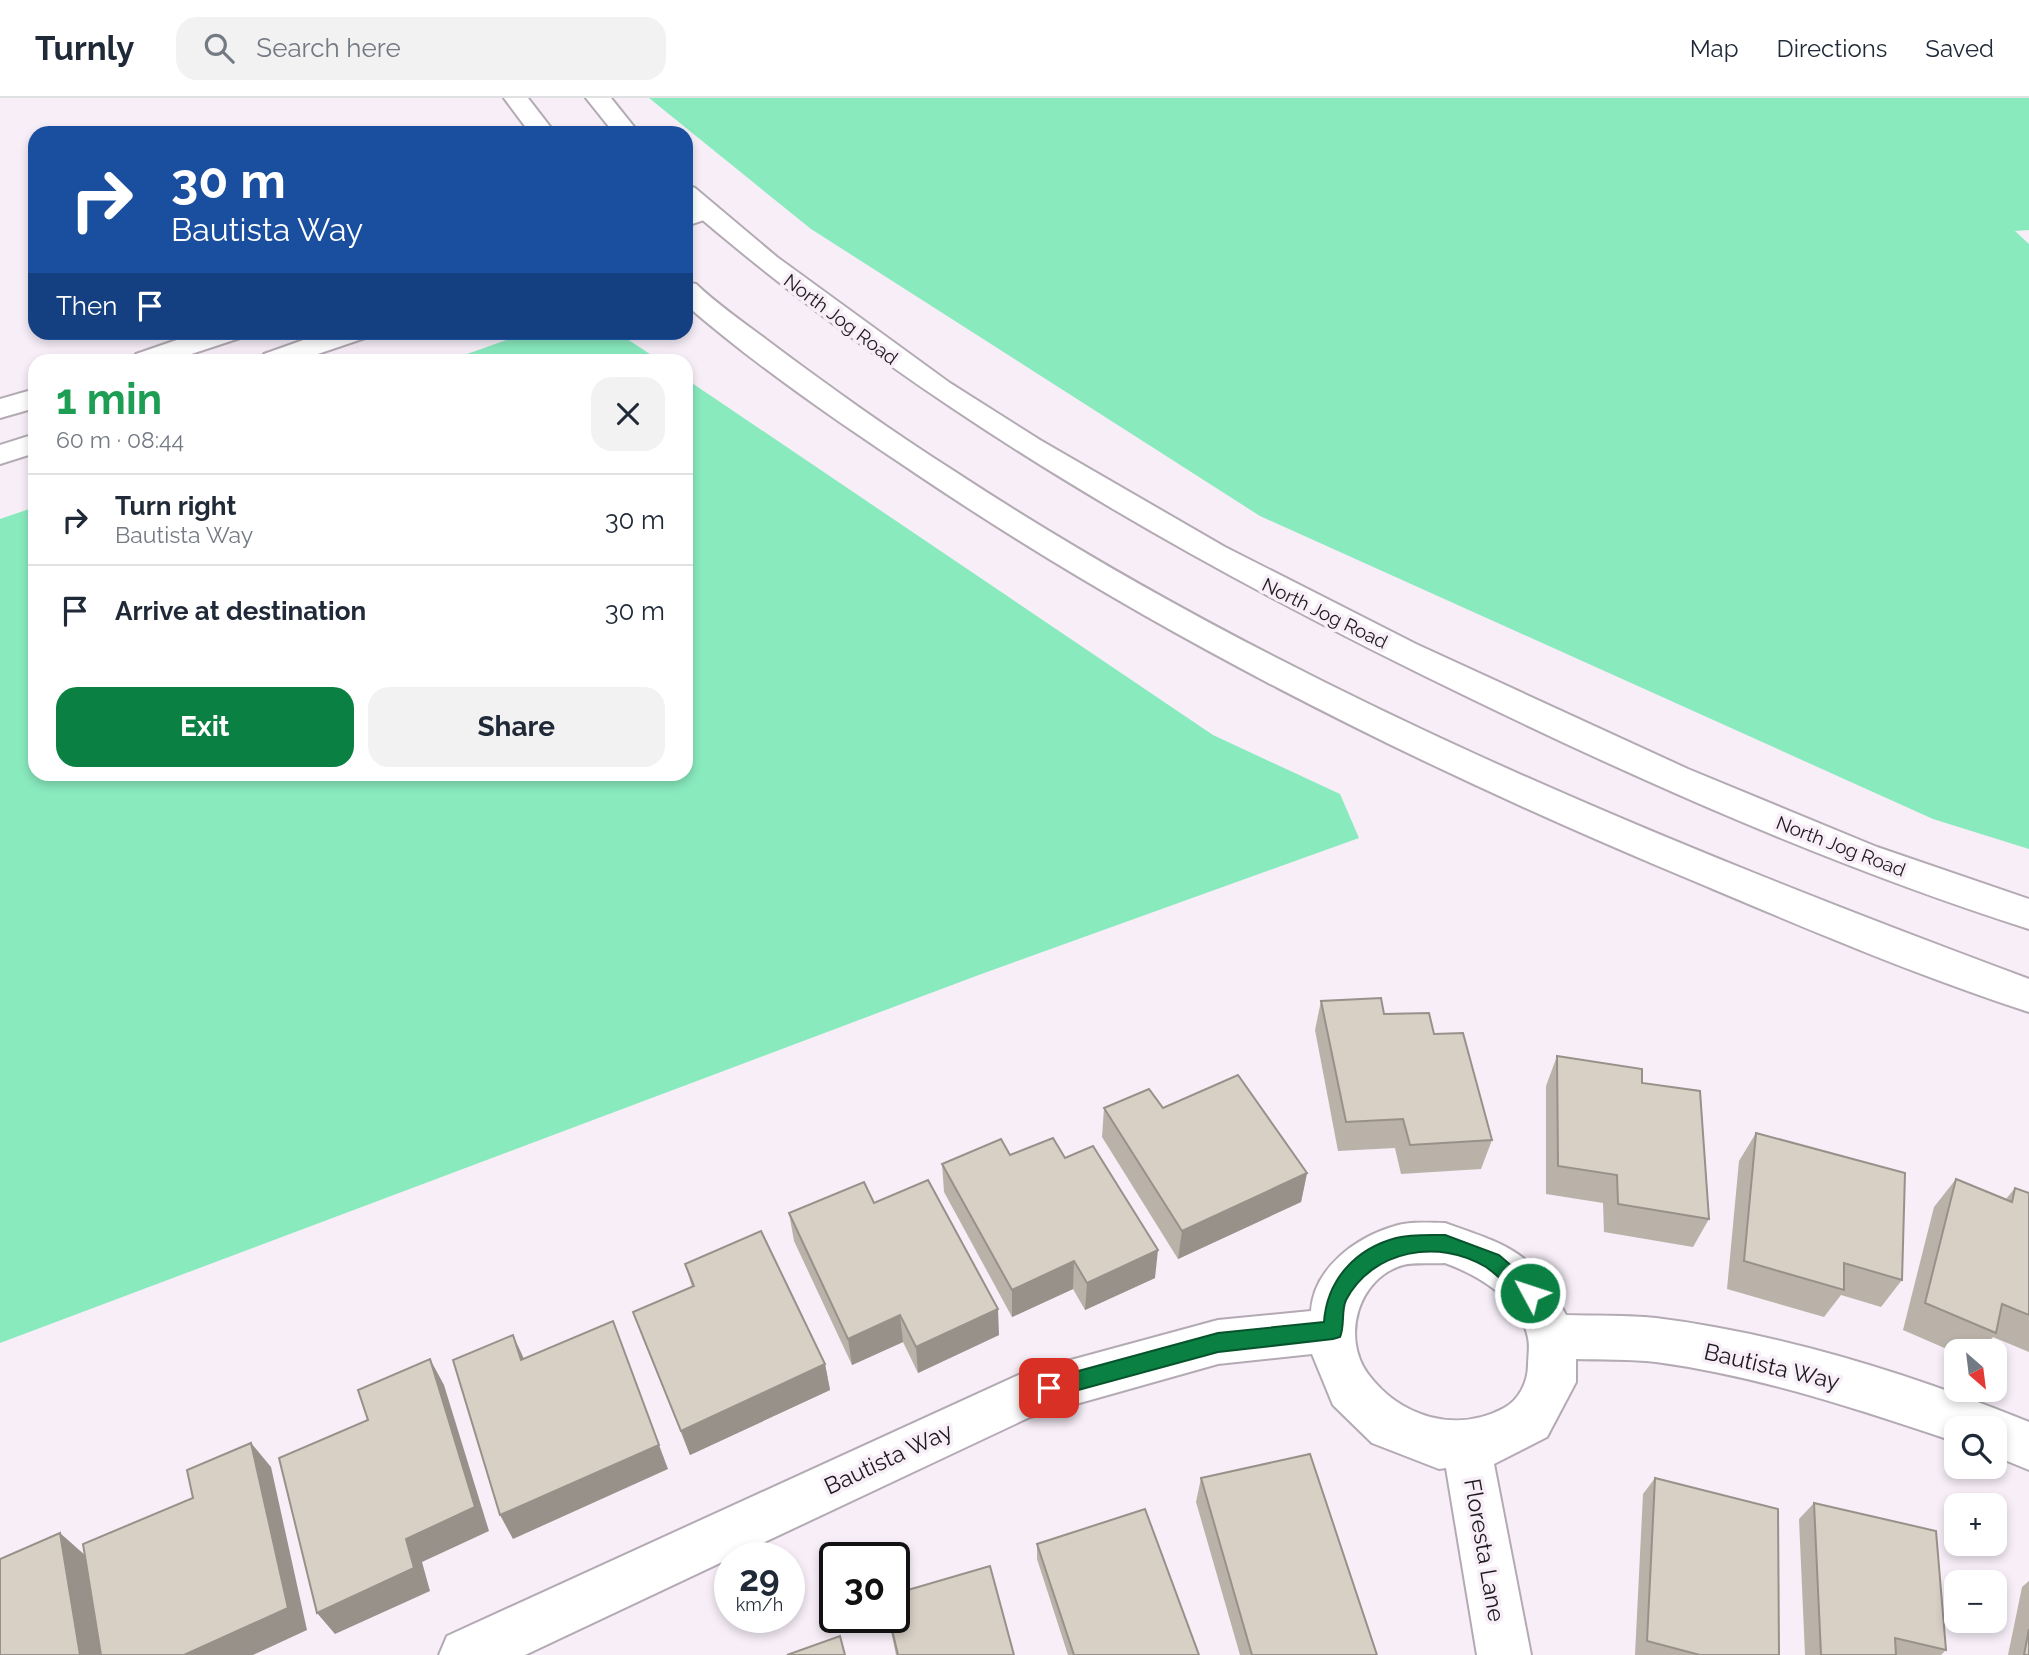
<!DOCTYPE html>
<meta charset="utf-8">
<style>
:root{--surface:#fff;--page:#f2f2f3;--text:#1f2937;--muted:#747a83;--line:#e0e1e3;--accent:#0b8043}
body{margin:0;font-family:Raleway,sans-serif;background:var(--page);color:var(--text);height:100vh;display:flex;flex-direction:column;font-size:26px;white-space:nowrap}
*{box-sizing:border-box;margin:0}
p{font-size:23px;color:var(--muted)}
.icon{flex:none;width:38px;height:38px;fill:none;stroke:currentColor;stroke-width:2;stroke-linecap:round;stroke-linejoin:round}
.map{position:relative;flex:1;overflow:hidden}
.panel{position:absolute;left:28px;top:256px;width:665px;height:427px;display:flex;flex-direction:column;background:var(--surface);border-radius:21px;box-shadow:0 4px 10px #0003}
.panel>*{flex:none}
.hud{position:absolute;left:28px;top:28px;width:665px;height:214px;border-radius:21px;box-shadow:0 4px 10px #0003;background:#1a4fa0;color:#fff;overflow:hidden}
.needle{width:46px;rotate:152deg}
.buttons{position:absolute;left:1944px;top:1241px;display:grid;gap:14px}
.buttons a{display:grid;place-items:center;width:63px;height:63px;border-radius:14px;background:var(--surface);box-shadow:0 4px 10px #0003;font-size:35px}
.speed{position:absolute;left:714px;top:1444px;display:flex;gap:14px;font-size:35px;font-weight:700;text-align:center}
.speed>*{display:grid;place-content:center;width:91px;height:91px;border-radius:50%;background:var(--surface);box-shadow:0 4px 10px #0003;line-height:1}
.speed small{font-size:18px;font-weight:400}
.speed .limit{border:4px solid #111;border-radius:10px;background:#fff;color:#111}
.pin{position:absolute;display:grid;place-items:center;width:60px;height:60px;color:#fff;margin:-30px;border-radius:14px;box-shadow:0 4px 10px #0006}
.me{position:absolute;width:77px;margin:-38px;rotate:310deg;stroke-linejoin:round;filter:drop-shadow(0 0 5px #0008)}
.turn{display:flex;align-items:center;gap:24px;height:147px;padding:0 28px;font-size:32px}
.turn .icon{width:91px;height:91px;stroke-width:2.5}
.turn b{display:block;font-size:49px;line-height:60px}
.then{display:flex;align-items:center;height:66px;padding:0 28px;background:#0003;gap:14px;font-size:26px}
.round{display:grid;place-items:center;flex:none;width:74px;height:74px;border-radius:21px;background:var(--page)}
.summary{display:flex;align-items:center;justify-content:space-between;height:119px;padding:0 28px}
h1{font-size:42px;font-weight:700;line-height:52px;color:#1e9e55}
.button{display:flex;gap:14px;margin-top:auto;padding:14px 28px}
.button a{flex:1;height:80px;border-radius:21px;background:var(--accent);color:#fff;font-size:28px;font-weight:700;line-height:80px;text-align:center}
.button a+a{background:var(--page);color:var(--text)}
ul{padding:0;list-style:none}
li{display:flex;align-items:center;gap:21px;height:91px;padding:0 28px;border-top:2px solid var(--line)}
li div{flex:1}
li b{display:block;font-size:26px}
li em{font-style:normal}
header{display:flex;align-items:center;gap:42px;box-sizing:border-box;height:98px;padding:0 35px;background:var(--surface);border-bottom:2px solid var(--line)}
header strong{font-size:33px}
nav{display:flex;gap:38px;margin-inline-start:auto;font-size:24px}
.search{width:490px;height:63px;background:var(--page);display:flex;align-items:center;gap:18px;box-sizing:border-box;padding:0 24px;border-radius:21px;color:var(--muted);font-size:26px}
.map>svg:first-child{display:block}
.green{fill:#89eabe}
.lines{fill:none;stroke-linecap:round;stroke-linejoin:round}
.street-casing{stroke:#b3aab4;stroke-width:4}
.secondary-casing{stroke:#b3aab4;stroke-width:4}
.highway-casing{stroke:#b3aab4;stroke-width:4}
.street{fill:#fff;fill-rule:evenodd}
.secondary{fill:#fff;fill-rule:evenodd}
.highway{fill:#fff;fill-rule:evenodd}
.wall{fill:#bab2a9}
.shaded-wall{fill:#97918a}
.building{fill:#d8cfc5;stroke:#97918a;stroke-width:2}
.route{fill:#0b8043;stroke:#07532c;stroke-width:2}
.labels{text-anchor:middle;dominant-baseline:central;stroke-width:7;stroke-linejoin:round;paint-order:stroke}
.street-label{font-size:19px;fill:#1e1b1f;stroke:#f7eef8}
.near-street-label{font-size:23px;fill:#1e1b1f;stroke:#f7eef8}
</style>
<header>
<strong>Turnly</strong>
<div class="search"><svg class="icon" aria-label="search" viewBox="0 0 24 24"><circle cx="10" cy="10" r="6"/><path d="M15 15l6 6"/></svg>Search here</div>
<nav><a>Map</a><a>Directions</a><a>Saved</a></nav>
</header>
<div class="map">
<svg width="2029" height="1557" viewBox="0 0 2029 1557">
<rect width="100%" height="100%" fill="#f7eef8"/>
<!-- green -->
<g class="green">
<polygon points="649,0 2029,0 2029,132 2015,133 2029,146 2029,751 1933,721 1260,418 811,131"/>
<polygon points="529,234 618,235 659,262 450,262"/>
<polygon points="686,281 1213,637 1340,696 1359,740 976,878 0,1245 0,421 35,409 35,676 686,676"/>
</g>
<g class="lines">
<defs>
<path id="street" d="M1445,1125C1510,1148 1532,1153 1566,1217C1595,1218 1626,1217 1656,1220C1783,1236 1911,1276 2029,1324V1372L1995,1358V1330H1956V1344C1858,1311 1759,1278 1656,1264C1630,1261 1602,1262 1576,1261V1284L1547,1339L1494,1366L1531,1557H1477L1446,1370L1439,1371L1372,1345L1333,1307L1312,1256L1218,1266L1030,1319L525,1557H439L447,1538L1023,1275L1218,1222L1311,1213C1314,1169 1357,1139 1395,1128C1410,1123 1429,1125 1445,1125ZM1445,1165C1478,1177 1521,1202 1528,1240C1530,1248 1528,1259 1528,1267C1528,1284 1519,1302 1504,1310C1456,1336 1400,1319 1368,1276C1341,1239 1358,1180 1403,1167C1415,1164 1432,1166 1445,1165Z"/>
<g id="secondary">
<polygon points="504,0 528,0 555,35 530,35"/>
<polygon points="586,0 611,0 639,35 614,35"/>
<path d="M686,87L695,90L777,159L950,285L1040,342L1225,449L1416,546L1688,671L1877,749L2029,801V831C1838,770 1654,689 1474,602C1188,464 928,316 686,108Z"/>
<path d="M686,184L696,186C718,207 743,224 767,242C828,288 890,332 954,373C1288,592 1657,742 2029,881V914C1903,873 1780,819 1658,768C1401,659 1153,535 921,379C841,326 759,270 686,207Z"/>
</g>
<g id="highway">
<polygon points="707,105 716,108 720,113 716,118 686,128 686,111"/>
<polygon points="200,234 244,234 240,240 173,262 132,262 136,256"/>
<polygon points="326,234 369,234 365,240 300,262 260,262 264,256"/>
<polygon points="35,291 35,310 0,320 0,301"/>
<polygon points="35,336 35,355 0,366 0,347"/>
</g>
</defs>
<!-- street casing -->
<use href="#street" class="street-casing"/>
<!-- secondary casing -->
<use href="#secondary" class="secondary-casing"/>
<!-- highway casing -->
<use href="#highway" class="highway-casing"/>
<!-- street -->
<use href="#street" class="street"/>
<!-- secondary -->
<use href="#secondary" class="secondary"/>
<!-- highway -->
<use href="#highway" class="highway"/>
</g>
<!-- wall -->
<g class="wall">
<polygon points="1321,903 1384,916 1434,936 1492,1042 1481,1071 1401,1076 1395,1050 1338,1053 1315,932"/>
<polygon points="1557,958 1642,985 1709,1121 1693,1149 1604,1134 1603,1105 1546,1096 1546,988"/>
<polygon points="1104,1010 1163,1010 1307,1075 1301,1104 1178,1161 1102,1039"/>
<polygon points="1756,1035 1902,1182 1881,1209 1841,1197 1824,1219 1727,1191 1739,1063"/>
<polygon points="1065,1060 1155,1180 1085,1212 1073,1191 1012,1219 944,1094 942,1066"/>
<polygon points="1956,1081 2006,1101 2015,1090 2029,1095 2029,1254 1993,1239 1980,1253 1956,1253 1956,1255 1903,1232 1934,1109"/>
<polygon points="874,1105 999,1237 918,1275 903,1244 852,1267 794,1143 789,1115"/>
<polygon points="685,1166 825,1266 830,1292 690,1357 643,1241 633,1214 692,1189"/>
<polygon points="1201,1380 1377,1557 1240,1557 1196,1404"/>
<polygon points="1655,1380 1779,1557 1635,1557 1643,1396"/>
<polygon points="1814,1405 1946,1552 1941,1557 1805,1557 1799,1421"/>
<polygon points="1037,1446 1199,1557 1068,1557 1037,1461"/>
<polygon points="2029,1483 2029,1557 2008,1557 2022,1489"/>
<polygon points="888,1519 894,1519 1014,1557 896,1557"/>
</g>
<!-- shaded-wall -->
<g class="shaded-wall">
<polygon points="1307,1075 1301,1104 1178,1161 1182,1133"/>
<polygon points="1158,1152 1155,1180 1085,1212 1087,1185"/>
<polygon points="1074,1163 1073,1191 1012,1219 1012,1192"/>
<polygon points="998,1211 999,1237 918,1275 916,1249"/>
<polygon points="900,1217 903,1244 852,1267 848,1241"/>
<polygon points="513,1237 525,1263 521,1262"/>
<polygon points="430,1261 444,1287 489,1433 422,1464 430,1493 335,1536 317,1515 406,1441"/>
<polygon points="825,1266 830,1292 690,1357 681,1333"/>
<polygon points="251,1345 271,1369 307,1532 253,1557 184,1557"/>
<polygon points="659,1347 668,1371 513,1441 500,1417"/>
<polygon points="60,1435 86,1458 102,1557 80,1557"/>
</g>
<!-- building -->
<g class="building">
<polygon points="1381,900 1384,916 1429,915 1434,936 1463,935 1492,1042 1410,1047 1403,1021 1346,1024 1321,903"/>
<polygon points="1557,958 1642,971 1642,985 1700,993 1709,1121 1618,1106 1617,1077 1558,1068"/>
<polygon points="1238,977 1307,1075 1182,1133 1104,1010 1149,991 1163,1010"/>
<polygon points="1756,1035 1905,1075 1902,1182 1844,1165 1844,1192 1744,1163"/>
<polygon points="1053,1040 1065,1060 1093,1048 1158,1152 1087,1185 1074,1163 1012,1192 942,1066 1001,1041 1010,1057"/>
<polygon points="1956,1081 2012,1104 2015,1090 2029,1095 2029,1217 2002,1206 1996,1235 1925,1205"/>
<polygon points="928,1082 998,1211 916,1249 900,1217 848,1241 789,1115 864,1084 874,1105"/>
<polygon points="761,1133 825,1266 681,1333 633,1214 694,1188 685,1166"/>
<polygon points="613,1223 659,1347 500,1417 453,1262 513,1237 521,1262"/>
<polygon points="430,1261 475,1409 406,1441 414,1470 317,1515 279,1360 368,1322 358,1292"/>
<polygon points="251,1345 288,1510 184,1557 101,1557 83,1446 193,1400 187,1372"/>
<polygon points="1310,1356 1377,1557 1252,1557 1201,1380"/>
<polygon points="1655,1380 1778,1411 1779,1557 1700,1557 1647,1543"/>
<polygon points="1814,1405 1936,1433 1946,1552 1895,1540 1896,1557 1821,1557"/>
<polygon points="1145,1411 1199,1557 1074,1557 1037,1446"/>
<polygon points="60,1435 80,1557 0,1557 0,1461"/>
<polygon points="990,1468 1014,1557 898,1557 889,1519 894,1519 894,1496"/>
<polygon points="2029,1531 2029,1557 2024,1557"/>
<polygon points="840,1538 845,1557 787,1557"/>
</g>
<!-- route -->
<path class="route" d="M1445,1137L1499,1157L1536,1189L1539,1195L1536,1201L1530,1203L1523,1201C1511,1191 1499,1178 1486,1169C1439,1140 1372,1152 1346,1202C1341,1213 1345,1227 1340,1239L1333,1241L1218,1254L1049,1300L1042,1297L1039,1290L1042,1284L1049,1281L1218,1235L1324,1224C1327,1182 1355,1151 1396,1140C1411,1136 1429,1137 1445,1137Z"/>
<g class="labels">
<!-- street labels -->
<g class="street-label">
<text transform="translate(841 221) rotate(37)">North Jog Road</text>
<text transform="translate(1325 515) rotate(26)">North Jog Road</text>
<text transform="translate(1841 748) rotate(21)">North Jog Road</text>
</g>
<!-- near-street labels -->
<g class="near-street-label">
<text transform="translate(1772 1268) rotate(13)">Bautista Way</text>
<text transform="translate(888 1360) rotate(-25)">Bautista Way</text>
<text transform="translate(1485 1452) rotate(80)">Floresta Lane</text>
</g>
</g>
</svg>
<div class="buttons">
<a><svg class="needle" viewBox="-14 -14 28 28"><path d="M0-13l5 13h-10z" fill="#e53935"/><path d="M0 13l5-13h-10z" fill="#747a83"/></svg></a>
<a><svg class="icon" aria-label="search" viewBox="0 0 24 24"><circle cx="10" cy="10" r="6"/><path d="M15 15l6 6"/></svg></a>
<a>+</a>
<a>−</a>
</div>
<div class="speed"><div>29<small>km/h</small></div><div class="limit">30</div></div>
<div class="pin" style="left:1049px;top:1290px;background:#d93025"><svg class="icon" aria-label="arrive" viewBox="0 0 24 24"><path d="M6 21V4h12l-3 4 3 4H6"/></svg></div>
<svg class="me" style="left:1530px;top:1195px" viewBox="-20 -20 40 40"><circle r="17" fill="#0b8043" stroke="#fff" stroke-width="3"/><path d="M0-11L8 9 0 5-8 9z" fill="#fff"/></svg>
<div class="hud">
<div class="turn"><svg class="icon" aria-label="right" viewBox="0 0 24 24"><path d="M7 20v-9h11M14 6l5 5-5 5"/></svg><div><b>30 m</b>Bautista Way</div></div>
<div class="then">Then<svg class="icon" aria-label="arrive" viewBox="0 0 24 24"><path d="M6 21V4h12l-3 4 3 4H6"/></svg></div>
</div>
<section class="panel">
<div class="summary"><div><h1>1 min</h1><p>60 m · 08:44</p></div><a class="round"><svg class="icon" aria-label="close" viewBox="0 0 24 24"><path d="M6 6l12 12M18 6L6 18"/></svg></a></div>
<ul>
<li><svg class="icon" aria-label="right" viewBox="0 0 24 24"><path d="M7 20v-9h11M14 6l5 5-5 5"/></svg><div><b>Turn right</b><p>Bautista Way</p></div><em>30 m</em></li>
<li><svg class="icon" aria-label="arrive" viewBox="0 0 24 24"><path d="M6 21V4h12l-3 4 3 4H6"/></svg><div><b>Arrive at destination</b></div><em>30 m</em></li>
</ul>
<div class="button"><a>Exit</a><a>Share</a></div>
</section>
</div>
